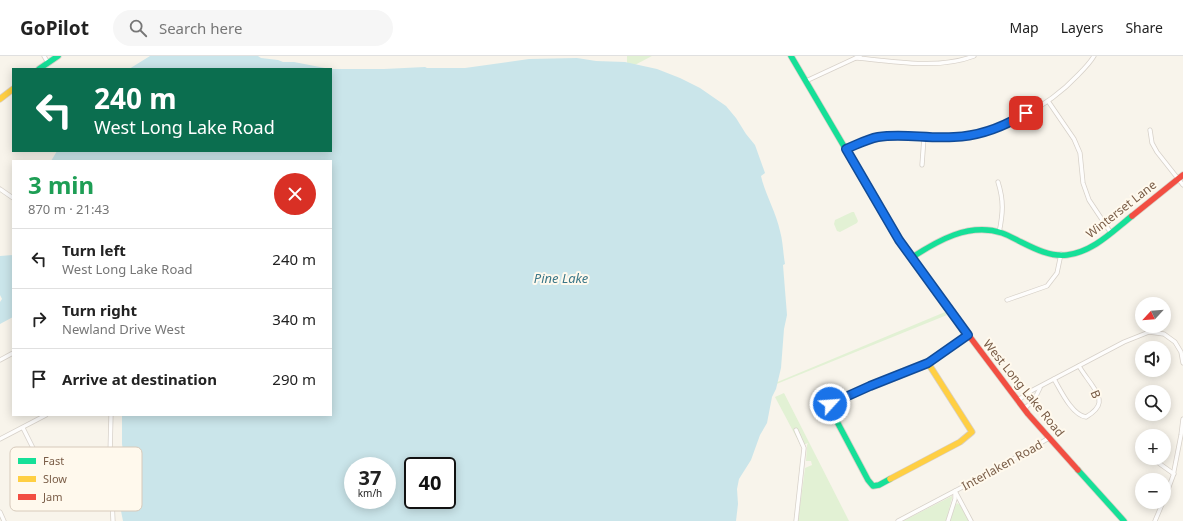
<!DOCTYPE html>
<meta charset="utf-8">
<style>
:root{--surface:#fff;--page:#f6f6f6;--text:#222;--muted:#767676;--line:#e0e0e0}
body{margin:0;font-family:"Noto Sans",sans-serif;background:var(--page);color:var(--text);height:100vh;display:flex;flex-direction:column;font-size:15px;white-space:nowrap}
*{box-sizing:border-box;margin:0}
p{font-size:13px;color:var(--muted)}
.icon{flex:none;width:22px;height:22px;fill:none;stroke:currentColor;stroke-width:2;stroke-linecap:round;stroke-linejoin:round}
.map{position:relative;flex:1;overflow:hidden}
.details{position:absolute;left:12px;top:104px;width:320px;height:256px;display:flex;flex-direction:column;background:var(--surface);border-radius:0px;box-shadow:0 2px 10px #0003}
.details>*{flex:none}
.top-card{position:absolute;left:12px;top:12px;width:320px;height:84px;border-radius:0px;box-shadow:0 2px 10px #0003;background:#0b6e4f;color:#fff;overflow:hidden}
.needle{width:26px;rotate:244deg}
.tools{position:absolute;left:1135px;top:241px;display:grid;gap:8px}
.tools a{display:grid;place-items:center;width:36px;height:36px;border-radius:50%;background:var(--surface);box-shadow:0 2px 10px #0003;font-size:20px}
.speed{position:absolute;left:344px;top:401px;display:flex;gap:8px;font-size:20px;font-weight:700;text-align:center}
.speed>*{display:grid;place-content:center;width:52px;height:52px;border-radius:50%;background:var(--surface);box-shadow:0 2px 10px #0003;line-height:1}
.speed small{font-size:10px;font-weight:400}
.speed .limit{border:2px solid #111;border-radius:6px;background:#fff;color:#111}
.pin{position:absolute;display:grid;place-items:center;width:34px;height:34px;color:#fff;margin:-17px;border-radius:8px;box-shadow:0 2px 6px #0006}
.me{position:absolute;width:44px;margin:-22px;rotate:64deg;stroke-linejoin:round;filter:drop-shadow(0 0 3px #0008)}
.turn{display:flex;align-items:center;gap:14px;height:84px;padding:0 16px;font-size:18px}
.turn .icon{width:52px;height:52px;stroke-width:2.5}
.turn b{display:block;font-size:28px;line-height:34px}
.round{display:grid;place-items:center;flex:none;width:42px;height:42px;border-radius:21px;background:var(--page)}
.head{display:flex;align-items:center;justify-content:space-between;height:68px;padding:0 16px}
h1{font-size:24px;font-weight:700;line-height:30px;color:#1e9e55}
ul{padding:0;list-style:none}
li{display:flex;align-items:center;gap:12px;height:60px;padding:0 16px;border-top:1px solid var(--line)}
li div{flex:1}
li b{display:block;font-size:15px}
li em{font-style:normal}
header{display:flex;align-items:center;gap:24px;box-sizing:border-box;height:56px;padding:0 20px;background:var(--surface);border-bottom:1px solid var(--line)}
header strong{font-size:19px}
nav{display:flex;gap:22px;margin-inline-start:auto;font-size:14px}
.search{width:280px;height:36px;background:var(--page);display:flex;align-items:center;gap:10px;box-sizing:border-box;padding:0 14px;border-radius:22px;color:var(--muted);font-size:15px}
.map>svg:first-child{display:block}
.green{fill:#e2f1d4}
.water{fill:#cae5ea;fill-rule:evenodd}
.lines{fill:none;stroke-linecap:round;stroke-linejoin:round}
.street-casing{stroke:#d7d1c9;stroke-width:5}
.fast-casing{stroke:#d8d0c7;stroke-width:7}
.slow-casing{stroke:#d8d0c7;stroke-width:7}
.jam-casing{stroke:#d8d0c7;stroke-width:7}
.street{stroke:#fefdfc;stroke-width:3.5}
.fast{stroke:#16e098;stroke-width:5.5}
.slow{stroke:#ffcf43;stroke-width:5.5}
.jam{stroke:#f24e42;stroke-width:5.5}
.route-casing{stroke:#114b97;stroke-width:10}
.route{stroke:#1a73e8;stroke-width:7}
.labels{text-anchor:middle;dominant-baseline:central;stroke-width:4;stroke-linejoin:round;paint-order:stroke}
.street-label{font-size:12px;fill:#7a5d47;stroke:#fff9ed}
.water-label{font-size:13px;font-style:italic;fill:#3b7788;stroke:#fff9ed}
.key{fill:#fff9ed;stroke:#d7cabb;stroke-width:1}
.key-label{font-size:11px;fill:#7a5d47}
</style>
<header>
<strong>GoPilot</strong>
<div class="search"><svg class="icon" aria-label="search" viewBox="0 0 24 24"><circle cx="10" cy="10" r="6"/><path d="M15 15l6 6"/></svg>Search here</div>
<nav><a>Map</a><a>Layers</a><a>Share</a></nav>
</header>
<div class="map">
<svg width="1183" height="465" viewBox="0 0 1183 465">
<rect width="100%" height="100%" fill="#f8f4eb"/>
<!-- green -->
<g class="green">
<polygon points="627,0 652,0 629,12 627,6"/>
<polygon points="852,156 854,156 858,165 857,167 840,176 837,175 834,168 835,164"/>
<polygon points="945,256 947,259 774,329 775,327"/>
<polygon points="784,337 849,465 798,465 805,412 812,409 811,405 806,405 807,389 808,387 801,390 775,341"/>
<polygon points="952,440 952,442 946,465 903,465"/>
<polygon points="957,447 960,449 969,465 950,465 955,450"/>
</g>
<!-- water -->
<g class="water">
<path d="M150,0H258L261,2L278,4L283,6H294L330,13H384L425,11L427,12H465L529,3L577,2L596,5L625,6L657,13L680,22L700,32L726,50L736,62L746,78L755,89L765,117L761,120C765,138 776,156 780,175C783,185 783,197 785,208L783,209L787,259L784,273L781,312L776,333L772,341L767,367L760,379L751,404L739,423L737,433L738,448L736,465H123L121,455L120,435L122,421L125,413V409L122,388V359H331V105H51L57,95H331V13H129ZM353,410H387V444H353ZM413,410H447V444H413Z"/>
<polygon points="13,199 13,261 0,268 0,246 2,243 0,239 0,200"/>
</g>
<g class="lines">
<defs>
<g id="street">
<polyline points="44,0 48,7"/>
<path d="M856,2C894,5 937,14 974,0"/>
<polyline points="806,25 860,0"/>
<polyline points="1048,45 1074,83 1080,97 1083,127 1089,144 1111,177"/>
<polyline points="1150,74 1152,87 1157,96 1183,129"/>
<path d="M846,93C856,89 866,83 877,81C902,76 928,82 953,81C997,80 1049,50 1078,19C1084,13 1090,7 1094,0"/>
<polyline points="922,109 924,81"/>
<path d="M998,126C1004,145 1003,157 999,177"/>
<polyline points="0,133 13,142"/>
<polyline points="1007,244 1047,230 1057,217 1061,198"/>
<polyline points="0,304 13,297"/>
<path d="M1054,323C1061,335 1072,359 1086,361C1103,351 1102,343 1092,329C1088,323 1083,317 1079,310"/>
<polyline points="1017,345 1031,335 1124,286 1149,276 1164,278 1175,286 1181,296 1183,307"/>
<polyline points="1024,353 1034,344 1040,332"/>
<polyline points="111,359 110,398 113,465"/>
<polyline points="23,372 39,404"/>
<polyline points="796,374 804,392 796,465"/>
<polyline points="0,383 46,359"/>
<polyline points="1153,403 1174,418"/>
<polyline points="34,406 43,402"/>
<polyline points="955,435 971,465"/>
<polyline points="1164,444 1173,420 1181,379 1183,363"/>
<polyline points="0,456 4,465"/>
<polyline points="898,465 991,416 1049,382"/>
<polyline points="948,465 955,443 955,436"/>
<polyline points="1155,465 1163,446"/>
</g>
<g id="fast">
<polyline points="791,0 899,184 915,208"/>
<polyline points="39,13 58,0"/>
<path d="M911,202C937,185 969,166 1002,177C1008,179 1015,183 1021,186C1035,193 1051,201 1067,199C1093,196 1113,175 1132,160"/>
<polyline points="1078,414 1124,465"/>
<polyline points="890,423 879,429 873,430 868,424 833,358 830,348 870,330 928,307 968,279"/>
</g>
<g id="slow">
<polyline points="0,43 13,33"/>
<polyline points="890,423 960,386 972,376 928,307"/>
</g>
<g id="jam">
<polyline points="1132,160 1183,119"/>
<polyline points="915,208 1028,358 1078,414"/>
</g>
</defs>
<!-- street casing -->
<use href="#street" class="street-casing"/>
<!-- fast casing -->
<use href="#fast" class="fast-casing"/>
<!-- slow casing -->
<use href="#slow" class="slow-casing"/>
<!-- jam casing -->
<use href="#jam" class="jam-casing"/>
<!-- street -->
<use href="#street" class="street"/>
<!-- fast -->
<use href="#fast" class="fast"/>
<!-- slow -->
<use href="#slow" class="slow"/>
<!-- jam -->
<use href="#jam" class="jam"/>
</g>
<g class="lines">
<defs>
<path id="route" d="M830,348L870,330L928,307L968,279L899,184L846,93C856,89 867,83 878,81C903,77 928,83 954,81C979,80 1005,70 1026,57"/>
</defs>
<!-- route casing -->
<use href="#route" class="route-casing"/>
<!-- route -->
<use href="#route" class="route"/>
</g>
<g class="labels">
<!-- street labels -->
<g class="street-label">
<text transform="translate(1121 153) rotate(-38)">Winterset Lane</text>
<text transform="translate(1024 332) rotate(51)">West Long Lake Road</text>
<text transform="translate(1096 338) rotate(67)">B</text>
<text transform="translate(1002 409) rotate(-29)">Interlaken Road</text>
</g>
<!-- water labels -->
<g class="water-label">
<text x="561" y="222">Pine Lake</text>
</g>
</g>
<!-- legend -->
<rect x="10" y="391" width="132" height="64" rx="6" class="key"/>
<rect x="18" y="402" width="18" height="6" fill="#16e098"/>
<rect x="18" y="420" width="18" height="6" fill="#ffcf43"/>
<rect x="18" y="438" width="18" height="6" fill="#f24e42"/>
<g class="key-label">
<text x="43" y="409">Fast</text>
<text x="43" y="427">Slow</text>
<text x="43" y="445">Jam</text>
</g>
</svg>
<div class="tools">
<a><svg class="needle" viewBox="-14 -14 28 28"><path d="M0-13l5 13h-10z" fill="#e53935"/><path d="M0 13l5-13h-10z" fill="#767676"/></svg></a>
<a><svg class="icon" aria-label="sound" viewBox="0 0 24 24"><path d="M4 9h4l5-4v14l-5-4H4zM17 9q2 3 0 6"/></svg></a>
<a><svg class="icon" aria-label="search" viewBox="0 0 24 24"><circle cx="10" cy="10" r="6"/><path d="M15 15l6 6"/></svg></a>
<a>+</a>
<a>−</a>
</div>
<div class="speed"><div>37<small>km/h</small></div><div class="limit">40</div></div>
<div class="pin" style="left:1026px;top:57px;background:#d93025"><svg class="icon" aria-label="arrive" viewBox="0 0 24 24"><path d="M6 21V4h12l-3 4 3 4H6"/></svg></div>
<svg class="me" style="left:830px;top:348px" viewBox="-20 -20 40 40"><circle r="17" fill="#1a73e8" stroke="#fff" stroke-width="3"/><path d="M0-11L8 9 0 5-8 9z" fill="#fff"/></svg>
<div class="top-card">
<div class="turn"><svg class="icon" aria-label="left" viewBox="0 0 24 24"><path d="M17 20v-9H6M10 6l-5 5 5 5"/></svg><div><b>240 m</b>West Long Lake Road</div></div>
</div>
<section class="details">
<div class="head"><div><h1>3 min</h1><p>870 m · 21:43</p></div><a class="round" style="background:#d93025;color:#fff"><svg class="icon" aria-label="close" viewBox="0 0 24 24"><path d="M6 6l12 12M18 6L6 18"/></svg></a></div>
<ul>
<li><svg class="icon" aria-label="left" viewBox="0 0 24 24"><path d="M17 20v-9H6M10 6l-5 5 5 5"/></svg><div><b>Turn left</b><p>West Long Lake Road</p></div><em>240 m</em></li>
<li><svg class="icon" aria-label="right" viewBox="0 0 24 24"><path d="M7 20v-9h11M14 6l5 5-5 5"/></svg><div><b>Turn right</b><p>Newland Drive West</p></div><em>340 m</em></li>
<li><svg class="icon" aria-label="arrive" viewBox="0 0 24 24"><path d="M6 21V4h12l-3 4 3 4H6"/></svg><div><b>Arrive at destination</b></div><em>290 m</em></li>
</ul>
</section>
</div>
